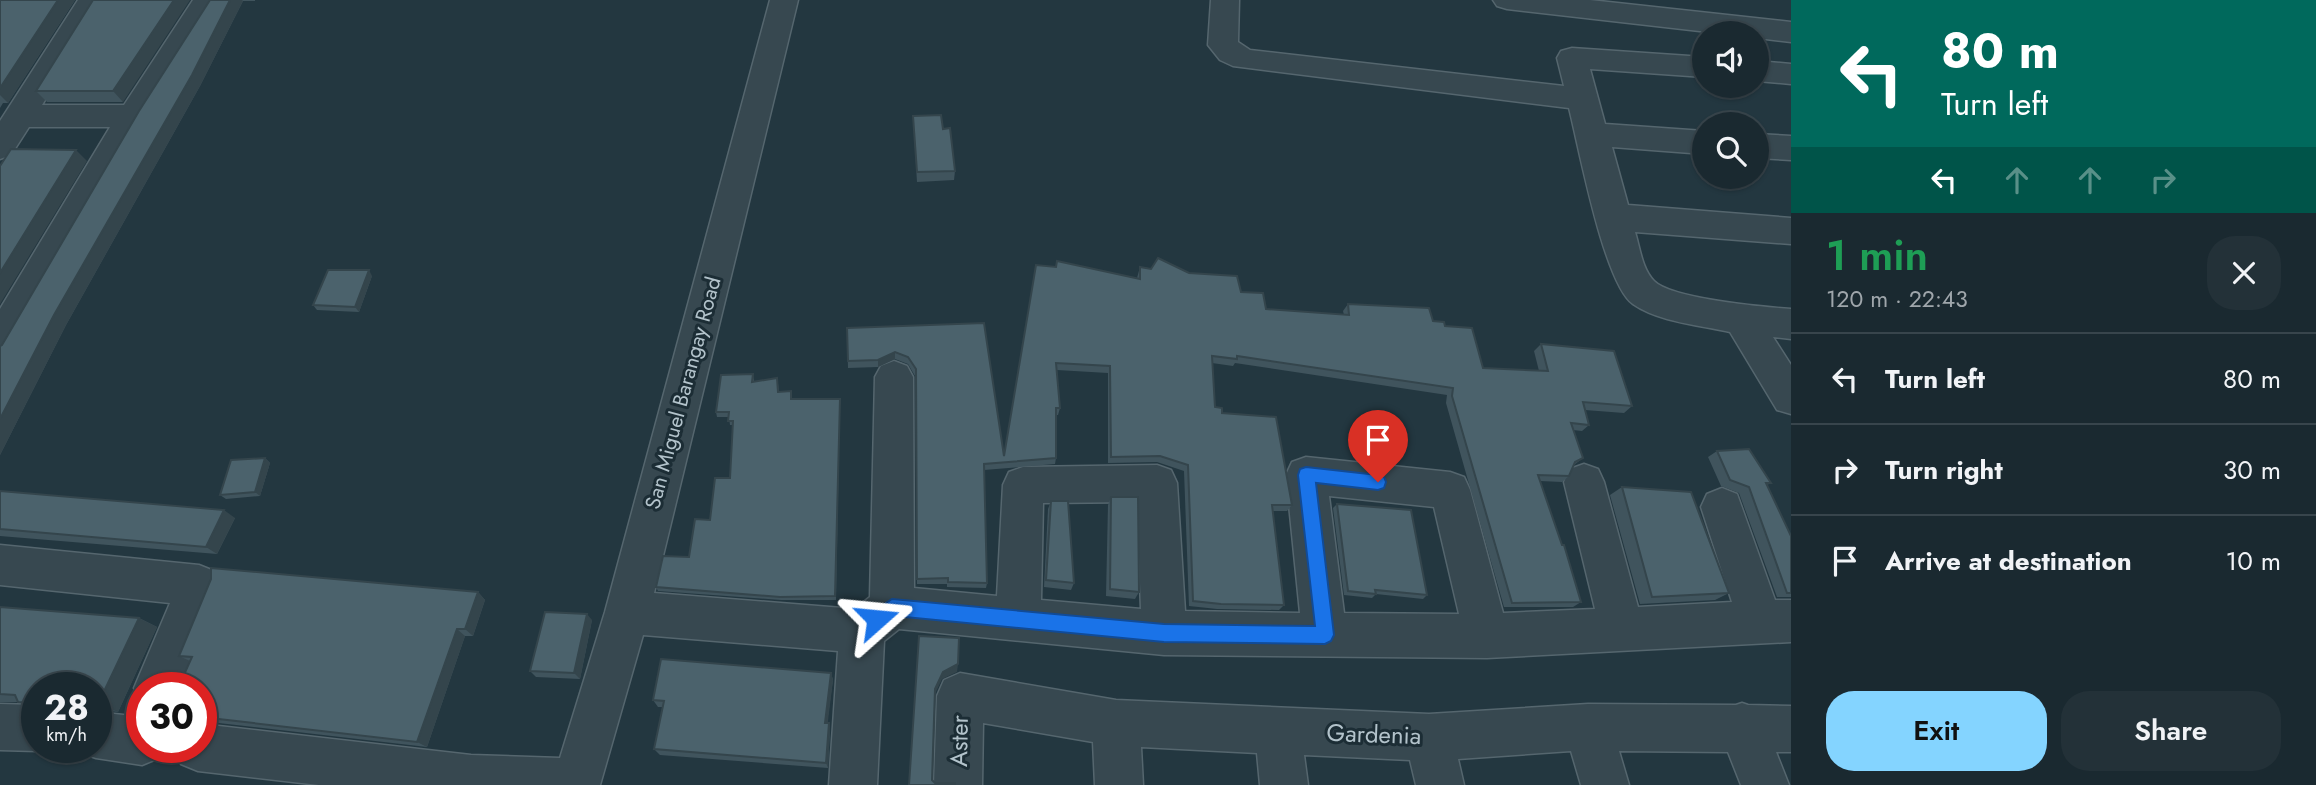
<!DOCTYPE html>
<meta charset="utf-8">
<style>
:root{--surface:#1a2930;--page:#233138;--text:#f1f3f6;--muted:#9fa6ab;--line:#38454c;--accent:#84d4ff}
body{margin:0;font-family:Jost,sans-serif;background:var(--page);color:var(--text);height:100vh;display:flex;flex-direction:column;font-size:26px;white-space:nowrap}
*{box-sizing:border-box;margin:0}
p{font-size:23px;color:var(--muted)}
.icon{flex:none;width:38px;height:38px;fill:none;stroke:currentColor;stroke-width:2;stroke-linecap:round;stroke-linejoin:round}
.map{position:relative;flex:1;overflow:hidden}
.sheet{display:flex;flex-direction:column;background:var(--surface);width:525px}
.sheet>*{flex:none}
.top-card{background:#00695c;color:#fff;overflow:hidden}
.controls{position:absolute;left:1692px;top:21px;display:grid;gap:14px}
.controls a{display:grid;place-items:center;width:77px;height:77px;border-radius:50%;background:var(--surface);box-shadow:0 2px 5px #0004,0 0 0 2px var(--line);font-size:35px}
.speed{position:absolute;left:21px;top:672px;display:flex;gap:14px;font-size:35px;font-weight:700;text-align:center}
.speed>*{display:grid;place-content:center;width:91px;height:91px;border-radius:50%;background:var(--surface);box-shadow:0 2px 5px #0004,0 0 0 2px var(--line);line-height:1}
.speed small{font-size:18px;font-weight:400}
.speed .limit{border:10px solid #d22;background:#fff;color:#111}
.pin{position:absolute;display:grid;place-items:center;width:60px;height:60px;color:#fff;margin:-72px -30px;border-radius:50% 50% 50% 0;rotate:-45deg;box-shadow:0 0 7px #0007}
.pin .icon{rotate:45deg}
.me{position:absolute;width:77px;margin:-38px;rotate:72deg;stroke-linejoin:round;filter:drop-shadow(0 0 5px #0008)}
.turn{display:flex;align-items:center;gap:24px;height:147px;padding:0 35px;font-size:32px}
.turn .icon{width:91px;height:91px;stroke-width:2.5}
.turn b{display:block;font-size:49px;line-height:60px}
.lanes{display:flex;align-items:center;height:66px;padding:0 35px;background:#0003;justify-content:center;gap:35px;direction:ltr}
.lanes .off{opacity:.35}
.round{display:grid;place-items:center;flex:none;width:74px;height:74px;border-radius:28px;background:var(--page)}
.head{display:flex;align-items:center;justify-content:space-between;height:119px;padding:0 35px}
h1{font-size:42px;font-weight:600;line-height:52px;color:#1e9e55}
.action{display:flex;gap:14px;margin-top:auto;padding:14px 35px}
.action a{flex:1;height:80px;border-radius:28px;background:var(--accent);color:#111;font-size:28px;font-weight:600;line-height:80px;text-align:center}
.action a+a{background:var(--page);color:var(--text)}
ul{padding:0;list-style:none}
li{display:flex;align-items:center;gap:21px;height:91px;padding:0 35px;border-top:2px solid var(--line)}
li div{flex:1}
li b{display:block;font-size:26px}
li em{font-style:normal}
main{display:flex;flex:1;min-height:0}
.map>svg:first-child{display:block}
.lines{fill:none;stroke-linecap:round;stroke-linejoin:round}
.minor-casing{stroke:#55666e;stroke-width:3}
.minor{fill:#374850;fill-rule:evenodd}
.wall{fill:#40545d}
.shaded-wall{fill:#34454c}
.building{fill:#4b626c;stroke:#34454c;stroke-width:2}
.route{fill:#1a73e8;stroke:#114b97;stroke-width:2}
.labels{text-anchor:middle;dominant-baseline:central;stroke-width:6;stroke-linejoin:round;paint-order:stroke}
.street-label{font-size:21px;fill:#b3c3cb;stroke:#1c2d35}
.near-street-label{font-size:24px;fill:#b3c3cb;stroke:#1c2d35}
</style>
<main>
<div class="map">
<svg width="1791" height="785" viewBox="0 0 1791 785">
<rect width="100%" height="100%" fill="#233740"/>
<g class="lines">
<defs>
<g id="minor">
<polygon points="78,0 106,0 42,105 124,105 193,0 222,0 146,121 13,353 0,357 0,309 110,127 29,127 11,155 0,159 0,121"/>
<path d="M770,0H798L654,593L855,609L870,597L875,377L881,366L894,361L907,366L913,377L914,588L997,596L1003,485L1009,472L1023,467L1157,465L1171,470L1177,483L1185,611L1300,613L1286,475L1292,462L1306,457L1450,472L1464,477L1470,490L1503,613L1595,609L1564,482L1570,469L1584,464L1598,469L1604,482L1638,607L1732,602L1701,507L1707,494L1722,488L1737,494L1775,600H1791V642L1487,658L1164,655L899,629L884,641L877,785H829L838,651L643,635L600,785H319L198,771L181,764L175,747H201V724L471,755L560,758L605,612ZM1329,496L1434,507L1459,614L1344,613ZM1137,502L1141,609L1041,600L1043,503Z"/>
<path d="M1211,0H1239L1238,42L1250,50L1564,86L1557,58L1561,51L1572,48L1704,57V77L1590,69L1605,124L1704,131V154L1612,147L1628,205L1791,218V244L1635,232C1640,248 1642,269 1654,281C1672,299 1764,307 1791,309V339L1773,337L1791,365V414L1777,410L1730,332C1699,325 1659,322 1633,304C1604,284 1579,147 1569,108L1233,66L1220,60L1208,45Z"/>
<polygon points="1493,0 1590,0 1791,22 1791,42 1757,38 1757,33 1717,33 1507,9 1497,6"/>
<polygon points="1757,61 1791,64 1791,84 1757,81"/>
<polygon points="1757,134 1791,136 1791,160 1757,158"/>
<polygon points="0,545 199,565 214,571 221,586 180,688 142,688 142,705 134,688 170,603 0,585"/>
<polygon points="960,673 1116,700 1429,714 1588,704 1736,705 1742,703 1748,705 1791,706 1791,752 1776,752 1789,785 1741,785 1728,752 1619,751 1629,785 1581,785 1571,751 1458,759 1464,785 1416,785 1410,760 1304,755 1308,785 1260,785 1257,753 1141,747 1143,785 1095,785 1093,742 983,723 982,785 934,785 937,696 944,680"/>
<polygon points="0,704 37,705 37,747 47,747 37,751 0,750"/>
<polygon points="96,712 142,717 142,747 163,747 159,758 142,765 96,758 79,752 78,747 96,747"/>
</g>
</defs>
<!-- minor casing -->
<use href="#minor" class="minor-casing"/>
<!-- minor -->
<use href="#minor" class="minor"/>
</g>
<!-- wall -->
<g class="wall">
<polygon points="0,0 75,0 8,103 3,103 0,108"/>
<polygon points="93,0 123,102 47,102 36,91"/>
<polygon points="210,0 255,0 255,1 243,1 200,86 66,325 0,455 0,346 2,345"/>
<polygon points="913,116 943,129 955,171 954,180 917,182"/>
<polygon points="1036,265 1137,278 1140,267 1189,273 1241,292 1266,309 1344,315 1343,311 1348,304 1433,321 1445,326 1483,368 1539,371 1534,351 1541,344 1632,406 1624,413 1585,410 1589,425 1582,431 1573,430 1583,458 1574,465 1569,476 1562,482 1540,481 1581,602 1573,607 1504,607 1446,403 1447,395 1235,363 1233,366 1212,363 1215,407 1222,413 1292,505 1287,511 1273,511 1284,605 1279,610 1217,609 1189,606 1184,471 1157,462 1108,463 1108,373 1057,370 1060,408 1058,415 1056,415 1056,458 1055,464 984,470 987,583 986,588 947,587 947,584 917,584 915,376 908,364 895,359 878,367 848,368 847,328 984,323 1004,456"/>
<polygon points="372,276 359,312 317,310 313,305"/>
<polygon points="753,374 754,381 778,383 779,392 792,399 840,399 836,600 781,600 658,591 656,587 689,557 710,520 730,478 733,425 730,425 729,417 717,417 716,412"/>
<polygon points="1717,451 1771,483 1767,485 1791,536 1791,597 1777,597 1739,493 1721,486 1708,457"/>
<polygon points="265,458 270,463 260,496 226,499 220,495"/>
<polygon points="1622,487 1729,593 1715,600 1640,604 1610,495"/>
<polygon points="0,491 235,518 217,554 0,536"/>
<polygon points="1111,497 1139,592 1135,599 1106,596 1108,505"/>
<polygon points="1051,501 1074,583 1071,590 1044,587 1048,509"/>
<polygon points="1337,504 1427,595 1423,599 1376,594 1372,598 1344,595 1333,508"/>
<polygon points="478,592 485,600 473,636 465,636 427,747 201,721 201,688 190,661 179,656"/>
<polygon points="0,607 139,618 157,627 118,712 96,709 96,688 37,688 37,708 18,702 0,702"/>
<polygon points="592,620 580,679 536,677 530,671"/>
<polygon points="831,673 833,680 827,723 829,723 830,729 828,768 660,755 654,749 663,707 658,707 653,700"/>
</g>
<!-- shaded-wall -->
<g class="shaded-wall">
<polygon points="58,0 75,0 8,103 0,95 0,88"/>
<polygon points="174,0 190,0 123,102 113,91"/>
<polygon points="230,0 242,0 243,1 200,86 66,325 0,455 0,419 54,315"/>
<polygon points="76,150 87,161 0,304 0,273"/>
<polygon points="369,270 372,276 359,312 355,307"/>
<polygon points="895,352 895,359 878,367 878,360"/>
<polygon points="265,458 270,463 260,496 255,492"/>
<polygon points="224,510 235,518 217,554 206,547"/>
<polygon points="478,592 485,600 473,636 465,629"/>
<polygon points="587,614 592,620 580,679 574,673"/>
<polygon points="139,618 157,627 118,712 98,704"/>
<polygon points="457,629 465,636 427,747 417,742"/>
<polygon points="958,664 957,672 942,679 934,696 935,689 943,672"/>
<polygon points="831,673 833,680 827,729 825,723"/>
<polygon points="829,723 830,729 828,768 826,763"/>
</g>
<!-- building -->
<g class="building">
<polygon points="0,0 58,0 0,88"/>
<polygon points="93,0 174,0 113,91 36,91"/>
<polygon points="210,0 230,0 192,75 54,315 0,419 0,346 2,345 139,111"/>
<polygon points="941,115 943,129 950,128 955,171 917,172 913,116"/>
<polygon points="11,149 76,150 0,273 0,166"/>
<polygon points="1158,258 1189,273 1237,276 1241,292 1263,293 1266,309 1349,315 1348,304 1429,308 1433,321 1444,322 1445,326 1472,328 1483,368 1548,371 1541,344 1614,351 1632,406 1583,402 1589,425 1571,423 1583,458 1575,462 1569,476 1538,475 1562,545 1564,545 1581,602 1512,603 1452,396 1453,388 1237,356 1237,359 1212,356 1215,407 1222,408 1222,413 1276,417 1292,505 1272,505 1284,605 1221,604 1193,601 1188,465 1160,456 1111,457 1110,366 1056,363 1060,408 1056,408 1056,458 984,464 987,583 948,582 948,578 917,579 916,369 908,357 895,352 878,360 848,361 847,328 984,323 1004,456 1036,265 1056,267 1057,261 1140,279 1140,267 1151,269"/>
<polygon points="328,270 369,270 355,307 313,305"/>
<polygon points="753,374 752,382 777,378 778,392 791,391 791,399 840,399 835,596 780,597 656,587 663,556 689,557 695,519 710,520 715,478 730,478 733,421 728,421 729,412 716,412 721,375"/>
<polygon points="1749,449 1771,483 1766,483 1791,536 1791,593 1787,593 1749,487 1730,480 1717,451"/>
<polygon points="265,458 255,492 220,495 231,460"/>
<polygon points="1622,487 1691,492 1729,593 1652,597"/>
<polygon points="0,491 224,510 206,547 0,529"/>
<polygon points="1111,497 1138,497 1139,592 1110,589"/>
<polygon points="1051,501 1068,501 1074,583 1046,580"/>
<polygon points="1337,504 1411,510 1427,595 1375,590 1376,594 1348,591"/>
<polygon points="211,568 478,592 465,629 457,629 417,742 201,717 201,688 178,688 192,657 179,656 211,579"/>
<polygon points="0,607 139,618 98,704 96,704 96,688 37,688 37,703 18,702 15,695 0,694"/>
<polygon points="545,612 587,614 574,673 530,671"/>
<polygon points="919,636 959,638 958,664 943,672 935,689 932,780 935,783 955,783 955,785 909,785"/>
<polygon points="661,659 831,673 825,723 829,723 826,763 654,749 664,701 653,700"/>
</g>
<!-- route -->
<polygon class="route" points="1306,467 1378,475 1384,477 1386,482 1384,488 1378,490 1316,483 1334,635 1331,641 1325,644 1164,642 895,616 877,628 871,625 868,619 871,613 892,599 1164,624 1315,626 1298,475 1300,469"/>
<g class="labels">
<!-- street labels -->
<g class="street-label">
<text transform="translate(683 393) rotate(-75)">San Miguel Barangay Road</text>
</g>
<!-- near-street labels -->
<g class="near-street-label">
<text transform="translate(1374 734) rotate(2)">Gardenia</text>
<text transform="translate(959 741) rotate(-89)">Aster</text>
</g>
</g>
</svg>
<div class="controls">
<a><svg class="icon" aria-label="sound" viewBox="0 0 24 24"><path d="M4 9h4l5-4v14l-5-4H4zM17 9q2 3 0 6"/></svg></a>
<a><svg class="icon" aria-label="search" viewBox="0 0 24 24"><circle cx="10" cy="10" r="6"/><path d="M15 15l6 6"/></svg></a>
</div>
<div class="speed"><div>28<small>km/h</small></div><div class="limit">30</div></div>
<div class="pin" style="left:1378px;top:482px;background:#d93025"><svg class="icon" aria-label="arrive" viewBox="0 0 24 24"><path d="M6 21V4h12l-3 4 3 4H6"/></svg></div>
<svg class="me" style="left:877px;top:619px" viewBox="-20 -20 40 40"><path d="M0-17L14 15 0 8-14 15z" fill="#1a73e8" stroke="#fff" stroke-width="4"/></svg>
</div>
<section class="sheet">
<div class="top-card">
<div class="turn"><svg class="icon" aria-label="left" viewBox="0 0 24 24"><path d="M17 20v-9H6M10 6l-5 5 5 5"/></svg><div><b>80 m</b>Turn left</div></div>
<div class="lanes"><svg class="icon" aria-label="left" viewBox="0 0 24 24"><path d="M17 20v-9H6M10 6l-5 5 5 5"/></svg><svg class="icon off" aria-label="ahead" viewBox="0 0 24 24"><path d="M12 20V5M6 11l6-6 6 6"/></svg><svg class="icon off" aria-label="ahead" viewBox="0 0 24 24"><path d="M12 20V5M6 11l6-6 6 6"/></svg><svg class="icon off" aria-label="right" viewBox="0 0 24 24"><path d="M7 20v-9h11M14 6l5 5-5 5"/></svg></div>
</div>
<div class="head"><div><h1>1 min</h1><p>120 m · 22:43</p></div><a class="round"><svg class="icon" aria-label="close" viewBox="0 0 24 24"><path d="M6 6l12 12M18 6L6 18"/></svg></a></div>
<ul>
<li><svg class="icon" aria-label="left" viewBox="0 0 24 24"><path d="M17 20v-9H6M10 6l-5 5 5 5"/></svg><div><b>Turn left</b></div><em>80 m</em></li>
<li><svg class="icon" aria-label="right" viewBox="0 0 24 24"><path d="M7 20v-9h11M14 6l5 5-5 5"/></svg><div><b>Turn right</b></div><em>30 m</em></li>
<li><svg class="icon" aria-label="arrive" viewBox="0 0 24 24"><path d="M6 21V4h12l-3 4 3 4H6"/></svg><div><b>Arrive at destination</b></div><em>10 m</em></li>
</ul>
<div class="action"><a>Exit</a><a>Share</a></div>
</section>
</main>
